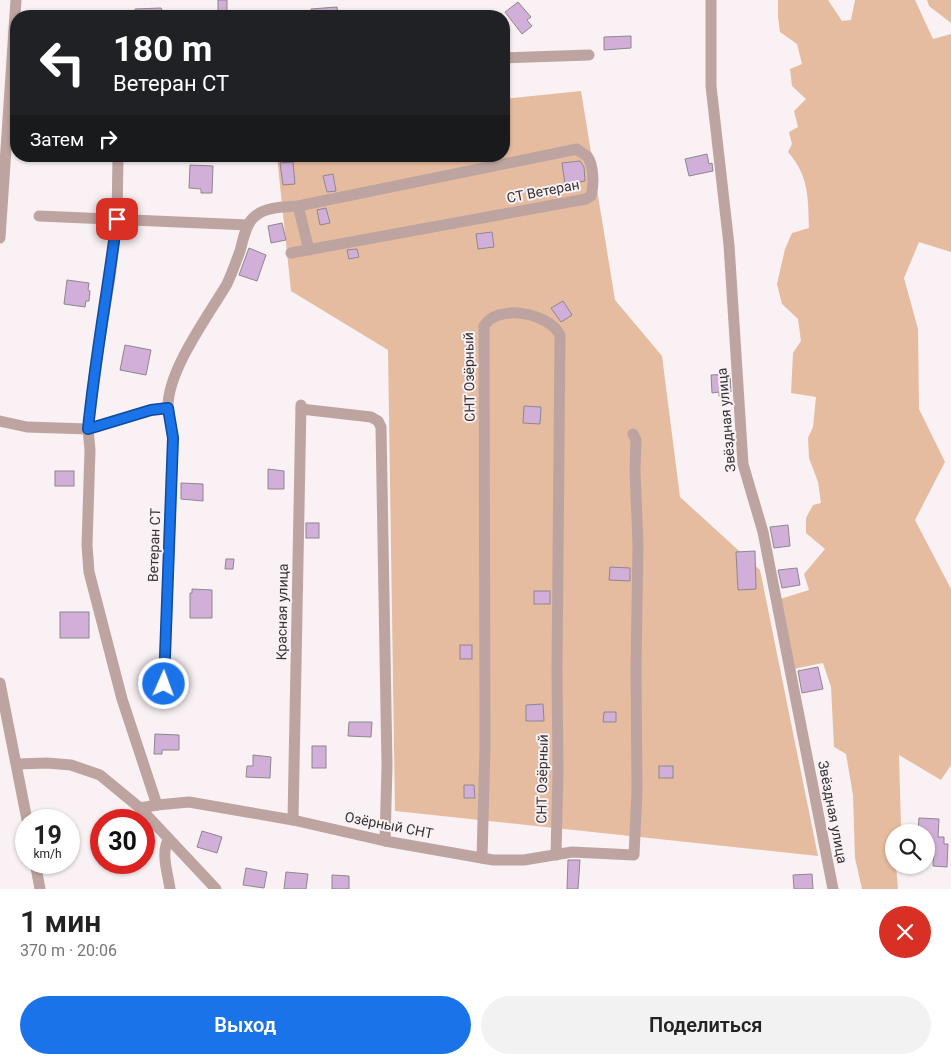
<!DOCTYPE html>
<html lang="ru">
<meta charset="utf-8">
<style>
:root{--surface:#fff;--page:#f2f2f2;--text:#222;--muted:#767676;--accent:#1a73e8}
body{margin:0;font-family:Roboto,sans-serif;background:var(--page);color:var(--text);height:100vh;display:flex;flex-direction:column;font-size:19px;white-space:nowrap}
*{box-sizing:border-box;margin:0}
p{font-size:16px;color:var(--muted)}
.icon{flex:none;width:28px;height:28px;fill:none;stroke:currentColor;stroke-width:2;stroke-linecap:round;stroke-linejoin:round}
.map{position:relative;height:889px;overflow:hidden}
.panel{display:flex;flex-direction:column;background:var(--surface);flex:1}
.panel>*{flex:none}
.hud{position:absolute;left:10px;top:10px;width:500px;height:152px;border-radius:20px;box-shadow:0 1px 4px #0004;background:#202124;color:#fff;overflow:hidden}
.tools{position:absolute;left:885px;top:824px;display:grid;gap:10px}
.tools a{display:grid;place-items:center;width:50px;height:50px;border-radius:50%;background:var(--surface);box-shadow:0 1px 4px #0004;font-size:25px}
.speed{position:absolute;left:15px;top:809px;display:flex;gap:10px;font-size:25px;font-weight:700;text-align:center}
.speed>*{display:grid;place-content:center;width:65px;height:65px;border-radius:50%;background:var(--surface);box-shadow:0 1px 4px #0004;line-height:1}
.speed small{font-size:12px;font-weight:400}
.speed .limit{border:8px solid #d22;background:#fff;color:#111}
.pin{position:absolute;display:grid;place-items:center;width:42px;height:42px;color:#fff;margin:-21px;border-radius:10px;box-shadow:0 2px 8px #0006}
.me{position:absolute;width:55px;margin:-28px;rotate:2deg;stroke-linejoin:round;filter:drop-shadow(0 0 4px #0008)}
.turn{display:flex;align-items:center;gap:18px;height:105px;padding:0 20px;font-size:22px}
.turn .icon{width:65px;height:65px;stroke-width:2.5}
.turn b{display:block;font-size:35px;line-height:42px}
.then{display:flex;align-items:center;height:48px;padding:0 20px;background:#0003;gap:10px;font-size:19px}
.round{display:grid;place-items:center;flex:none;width:52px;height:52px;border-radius:26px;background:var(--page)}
.headline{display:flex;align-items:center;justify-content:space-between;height:85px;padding:0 20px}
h1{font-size:30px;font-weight:600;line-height:38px}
.cta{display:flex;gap:10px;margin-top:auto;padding:10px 20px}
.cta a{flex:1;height:58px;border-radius:30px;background:var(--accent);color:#fff;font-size:20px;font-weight:600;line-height:58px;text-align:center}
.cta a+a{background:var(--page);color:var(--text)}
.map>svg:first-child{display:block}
.green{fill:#e6bca0}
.building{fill:#d1afd8;stroke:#8c888d}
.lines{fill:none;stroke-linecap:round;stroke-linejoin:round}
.street{stroke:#bea4a1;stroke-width:11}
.route-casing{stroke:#114b97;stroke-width:12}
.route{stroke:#1a73e8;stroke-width:9}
.labels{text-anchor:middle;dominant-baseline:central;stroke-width:4;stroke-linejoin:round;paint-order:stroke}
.street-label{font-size:14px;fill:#363334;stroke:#f9f1f4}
</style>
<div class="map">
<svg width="951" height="889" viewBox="0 0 951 889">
<rect width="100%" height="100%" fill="#f9f1f4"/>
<!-- green -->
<g class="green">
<path d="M778,0H828L842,21L851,20L855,0H915L933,39L951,34V252L919,242L904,278L918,329L919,409L945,462L915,520L951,589V765L941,780L899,755L901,827L900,832H894V865H896L898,889H862L855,858L853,795L846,754L834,747L831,687L823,663L793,669L780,599L809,590L804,574L825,549L806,533V518L813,505L821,503L818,482L809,458L808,438L813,427L816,397L791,393L793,353L801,341L798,319L782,304L777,284L785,249L792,233L809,228C808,197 809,176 788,152L792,144L789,132L798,127L794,111L806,99L792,86L790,69L802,64L797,44L780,32L778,17Z"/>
<polygon points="927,0 951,0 951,23 929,6"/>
<polygon points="581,91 615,300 662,356 680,497 760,570 818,856 395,811 388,350 291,291 277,156 504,156 504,99"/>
</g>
<!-- building -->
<g class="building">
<rect x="218" y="0" width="9" height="16"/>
<polygon points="518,2 531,17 527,20 532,26 522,34 505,12"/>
<polygon points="337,7 338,16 312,16 311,9"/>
<polygon points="161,8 165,16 136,16 135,9"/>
<polygon points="631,36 631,48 604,50 604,37"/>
<polygon points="707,154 709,164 712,163 713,171 689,176 685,159"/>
<polygon points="580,161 584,167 585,181 565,184 562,163"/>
<polygon points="293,162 295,184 283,185 280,163"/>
<polygon points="190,165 213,166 212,193 201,193 201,189 189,188"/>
<polygon points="333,174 336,191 327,192 323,176"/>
<polygon points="326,208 330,223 320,225 317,210"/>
<polygon points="282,223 286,240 271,243 268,226"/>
<polygon points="492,232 494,247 478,249 476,234"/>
<polygon points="249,248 266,255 257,281 239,275"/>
<polygon points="357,249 359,257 349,259 347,250"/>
<polygon points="67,280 89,283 88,290 90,291 89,301 86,301 85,307 64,304"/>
<polygon points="563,301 572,315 561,322 551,308"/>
<polygon points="125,345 151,350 146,375 120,370"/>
<polygon points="730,374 731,392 727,392 727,396 719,396 719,392 712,393 711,375"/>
<polygon points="524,406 541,407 540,424 523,423"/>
<polygon points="268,469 284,471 284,489 268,489"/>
<rect x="55" y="471" width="19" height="15"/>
<polygon points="181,483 203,484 203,501 181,499"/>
<rect x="306" y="523" width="13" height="15"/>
<polygon points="788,525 790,546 774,548 770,527"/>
<polygon points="755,551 756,589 738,590 736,552"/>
<polygon points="226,559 234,559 233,569 225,569"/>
<polygon points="610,567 630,568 630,581 609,580"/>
<polygon points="797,568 800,585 782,588 778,570"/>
<polygon points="192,589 212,590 212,618 190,618 190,593 192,593"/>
<rect x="534" y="591" width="16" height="13"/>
<rect x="60" y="612" width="29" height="26"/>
<rect x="460" y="645" width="12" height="14"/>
<polygon points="818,667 823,689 802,693 798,671"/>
<polygon points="543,704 544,721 526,721 526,705"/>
<polygon points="604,712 616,712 616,722 603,722"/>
<polygon points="349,722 372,722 371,737 348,736"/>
<polygon points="155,734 179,735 179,750 162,750 162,754 154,754"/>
<rect x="312" y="746" width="14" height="22"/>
<polygon points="253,755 271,757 270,778 246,777 247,766 253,766"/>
<rect x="659" y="766" width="14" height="12"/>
<polygon points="464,785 474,785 475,798 464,798"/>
<polygon points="919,818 939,819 938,837 944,837 944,844 948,844 947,867 933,866 934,847 926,847 926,832 918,832"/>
<polygon points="202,831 222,837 217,853 197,847"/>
<polygon points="568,860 580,860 578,889 567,889"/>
<polygon points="246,868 267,872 264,888 243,885"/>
<polygon points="286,872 308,874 306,889 284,889"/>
<polygon points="812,874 813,889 794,889 793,875"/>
<polygon points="332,875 349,876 349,889 332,889"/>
</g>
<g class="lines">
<!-- street -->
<g class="street">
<polyline points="711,0 711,86 729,245 743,464 763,532 833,889"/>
<polyline points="504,58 589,55"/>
<polyline points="118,156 117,219 110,277 95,369 88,429 90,450 87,545 89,572 122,699 157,805"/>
<polyline points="298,206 309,250"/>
<polyline points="39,216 248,225"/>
<polyline points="0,238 16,0"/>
<path d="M168,408C167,371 208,316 227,284C232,273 236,262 240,251C243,241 245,226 253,218C264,207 283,207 298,206L577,149C580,152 584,154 587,156C594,165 594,185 591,196L586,199L291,253"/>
<polyline points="301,409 371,417 378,421 381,427 387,766 385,841"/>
<polyline points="0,421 27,427 88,429 151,410 168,408 173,438 164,684"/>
<polyline points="0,683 27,820"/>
<polyline points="17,764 47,763 71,765 100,775 140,808 216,889"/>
<polyline points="140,808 157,805 189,802 293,820 385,841 493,860 524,860 572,852 634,855 637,791 636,668 638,544 635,471 636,440 633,434"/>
<polyline points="293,820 301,405"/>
<path d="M169,839C160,851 168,874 170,889"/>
<path d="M482,858L485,747L484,326C498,303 549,313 560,335L557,672L558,771L556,855"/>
<polyline points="35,862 40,889"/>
</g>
</g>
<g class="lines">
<defs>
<path id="route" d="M117,219C108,289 95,359 88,429L151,410L168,408L173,438L164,684"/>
</defs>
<!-- route casing -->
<use href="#route" class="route-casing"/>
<!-- route -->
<use href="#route" class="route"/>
</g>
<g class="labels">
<!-- street labels -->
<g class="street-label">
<text transform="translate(543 191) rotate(-11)">СТ Ветеран</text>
<text transform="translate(469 377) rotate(-91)">СНТ Озёрный</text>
<text transform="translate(726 420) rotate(-95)">Звёздная улица</text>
<text transform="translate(154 545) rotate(-88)">Ветеран СТ</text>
<text transform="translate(282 612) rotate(-89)">Красная улица</text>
<text transform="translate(542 779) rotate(-89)">СНТ Озёрный</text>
<text transform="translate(833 812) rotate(79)">Звёздная улица</text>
<text transform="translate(389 825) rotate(11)">Озёрный СНТ</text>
</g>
</g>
</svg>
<div class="tools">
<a><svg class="icon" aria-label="search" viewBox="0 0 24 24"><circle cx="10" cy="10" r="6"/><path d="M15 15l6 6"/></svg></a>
</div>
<div class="speed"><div>19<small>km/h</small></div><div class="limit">30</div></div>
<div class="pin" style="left:117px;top:219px;background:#d93025"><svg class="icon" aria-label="arrive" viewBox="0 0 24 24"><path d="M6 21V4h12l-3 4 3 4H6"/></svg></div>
<svg class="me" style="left:164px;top:684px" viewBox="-20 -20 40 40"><circle r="17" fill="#1a73e8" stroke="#fff" stroke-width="3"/><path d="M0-11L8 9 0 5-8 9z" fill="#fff"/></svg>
<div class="hud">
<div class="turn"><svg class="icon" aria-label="left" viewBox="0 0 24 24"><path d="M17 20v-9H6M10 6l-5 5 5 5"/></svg><div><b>180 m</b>Ветеран СТ</div></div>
<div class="then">Затем<svg class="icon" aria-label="right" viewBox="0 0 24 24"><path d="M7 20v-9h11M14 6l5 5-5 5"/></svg></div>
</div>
</div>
<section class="panel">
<div class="headline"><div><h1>1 мин</h1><p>370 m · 20:06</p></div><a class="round" style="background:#d93025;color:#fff"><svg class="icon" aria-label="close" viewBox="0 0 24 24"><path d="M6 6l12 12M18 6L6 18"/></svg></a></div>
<div class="cta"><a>Выход</a><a>Поделиться</a></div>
</section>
